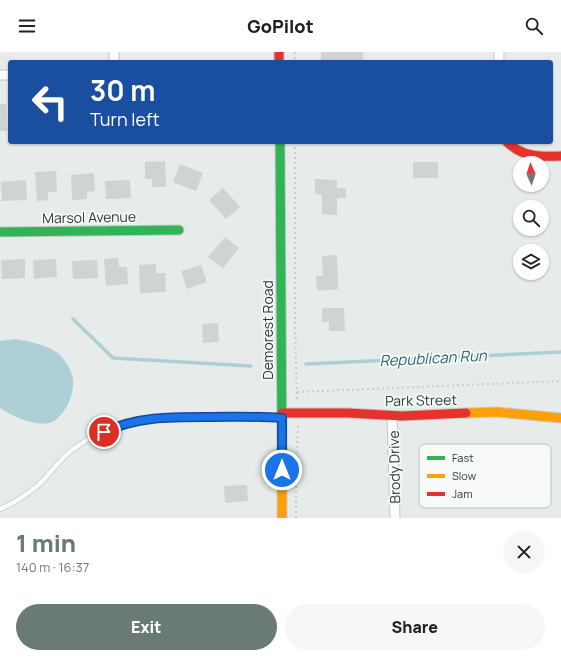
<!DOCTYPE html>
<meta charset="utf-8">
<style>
:root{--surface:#fff;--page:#f6f6f6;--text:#222;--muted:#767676;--accent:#6a7b76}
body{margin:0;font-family:Manrope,sans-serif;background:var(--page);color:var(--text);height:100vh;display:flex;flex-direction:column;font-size:15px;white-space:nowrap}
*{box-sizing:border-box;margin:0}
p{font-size:13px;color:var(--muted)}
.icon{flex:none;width:22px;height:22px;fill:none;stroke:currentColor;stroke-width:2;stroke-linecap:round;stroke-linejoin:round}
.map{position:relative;height:466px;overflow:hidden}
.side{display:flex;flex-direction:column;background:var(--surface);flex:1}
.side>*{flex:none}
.banner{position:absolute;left:8px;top:8px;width:545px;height:84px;border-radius:4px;box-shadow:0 1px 3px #0004;background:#1a4fa0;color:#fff;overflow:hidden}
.needle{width:26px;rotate:357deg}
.buttons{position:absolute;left:513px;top:104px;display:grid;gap:8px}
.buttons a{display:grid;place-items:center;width:36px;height:36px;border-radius:50%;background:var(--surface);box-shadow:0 1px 3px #0004;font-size:20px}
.pin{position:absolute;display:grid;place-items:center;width:34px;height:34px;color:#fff;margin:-17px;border:2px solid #fff;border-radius:50%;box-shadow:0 1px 4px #0007}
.me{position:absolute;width:44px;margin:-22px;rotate:0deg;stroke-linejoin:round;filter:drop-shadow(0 0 3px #0008)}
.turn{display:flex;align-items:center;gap:14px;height:84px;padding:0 16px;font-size:18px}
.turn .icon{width:52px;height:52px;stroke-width:2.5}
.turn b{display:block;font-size:28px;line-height:34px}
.round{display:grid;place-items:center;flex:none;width:42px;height:42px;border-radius:21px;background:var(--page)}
.overview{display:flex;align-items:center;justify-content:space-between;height:68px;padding:0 16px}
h1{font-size:24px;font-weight:800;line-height:30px;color:var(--accent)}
.cta{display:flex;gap:8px;margin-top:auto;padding:8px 16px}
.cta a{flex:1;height:46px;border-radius:24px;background:var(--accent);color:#fff;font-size:16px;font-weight:800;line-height:46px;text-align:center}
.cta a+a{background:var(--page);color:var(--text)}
header{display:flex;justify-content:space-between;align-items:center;height:52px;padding:0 16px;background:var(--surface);font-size:18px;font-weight:800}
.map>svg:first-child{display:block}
.water{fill:#aecfd5}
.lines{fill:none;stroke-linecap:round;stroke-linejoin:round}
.stream{stroke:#aecfd5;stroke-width:3.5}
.building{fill:#cfd3d1}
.lane-casing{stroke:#c4c9c7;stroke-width:6}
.street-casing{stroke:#c4c9c7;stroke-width:11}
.fast-casing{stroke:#c5cac8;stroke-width:11}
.slow-casing{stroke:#c5cac8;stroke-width:11}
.jam-casing{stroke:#c5cac8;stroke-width:11}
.path{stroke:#c7cdcb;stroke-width:2;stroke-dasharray:2 3;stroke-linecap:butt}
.lane{stroke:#fbfcfc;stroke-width:4.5}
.street{stroke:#fbfcfc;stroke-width:9}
.fast{stroke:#30b455;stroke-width:9}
.slow{stroke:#ff9f0a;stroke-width:9}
.jam{stroke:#e5322d;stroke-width:9}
.route-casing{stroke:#114b97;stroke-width:10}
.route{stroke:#1a73e8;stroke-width:7}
.labels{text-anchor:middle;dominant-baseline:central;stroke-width:3.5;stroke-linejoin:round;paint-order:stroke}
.street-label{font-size:14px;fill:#273e38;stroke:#f7faf8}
.water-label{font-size:15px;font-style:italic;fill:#276574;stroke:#f7faf8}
.key{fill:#f7faf8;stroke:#b9c2be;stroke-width:1}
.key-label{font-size:11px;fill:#273e38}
</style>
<header><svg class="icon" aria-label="menu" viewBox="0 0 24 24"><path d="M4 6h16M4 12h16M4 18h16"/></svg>GoPilot<svg class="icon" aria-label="search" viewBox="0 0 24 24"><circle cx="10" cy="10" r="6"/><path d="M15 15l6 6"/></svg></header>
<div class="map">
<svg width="561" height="466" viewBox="0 0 561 466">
<rect width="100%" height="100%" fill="#e7ecea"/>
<!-- water -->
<path class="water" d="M16,287C28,289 50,294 59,302C64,307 70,316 72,323C77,338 65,367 49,371C32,374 13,364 0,356V289Z"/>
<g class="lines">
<!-- stream -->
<g class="stream">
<polyline points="73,267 113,306 251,314"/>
<polyline points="306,312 561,300"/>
</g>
</g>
<!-- building -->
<g class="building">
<rect x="321" y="0" width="42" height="10"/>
<polygon points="0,52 6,52 7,79 0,79"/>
<polygon points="165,109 166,135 152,135 152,127 145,127 145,110"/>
<rect x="413" y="110" width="25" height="16"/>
<polygon points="180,112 203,121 196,139 173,130"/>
<polygon points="56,119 57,140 48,140 48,148 37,149 35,120"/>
<polygon points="94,121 95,139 87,140 87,147 72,148 71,123"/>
<polygon points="315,127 337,128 337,136 346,136 346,146 337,146 337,163 322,162 322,143 315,142"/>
<polygon points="26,128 27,148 2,149 1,130"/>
<polygon points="130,128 131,146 106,147 105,129"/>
<polygon points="223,136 240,155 226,167 209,148"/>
<polygon points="225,185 239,196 223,216 208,205"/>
<polygon points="337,203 338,237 317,239 316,224 323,224 322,204"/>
<polygon points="118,206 119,215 127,215 128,232 106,234 104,207"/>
<polygon points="25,207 25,226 2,227 1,208"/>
<polygon points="56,207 57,225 34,227 33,208"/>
<polygon points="97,208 98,226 73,227 72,209"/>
<polygon points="156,212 156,221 165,221 166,240 140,241 139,213"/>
<polygon points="201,213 207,230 187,237 181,219"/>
<polygon points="322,256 344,256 345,279 329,279 329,270 322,270"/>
<polygon points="218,271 219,290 203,291 202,272"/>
<polygon points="247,433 248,449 225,451 224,434"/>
</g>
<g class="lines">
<defs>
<path id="lane" d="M0,457C12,452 26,443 36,435C49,424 58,409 72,398C117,364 157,365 210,365C233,365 257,364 280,365"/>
<g id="street">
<polyline points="114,0 114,10"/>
<polyline points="499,10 499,0"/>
<polyline points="0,23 10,23"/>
<polyline points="392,364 395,466"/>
</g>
<g id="fast">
<polyline points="280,90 282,398"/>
<polyline points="0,180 179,178"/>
</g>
<g id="slow">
<polyline points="466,361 496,360 561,366"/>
<polyline points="282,398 282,466"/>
</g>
<g id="jam">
<polyline points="279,0 279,10"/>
<path d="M507,90C522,105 540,105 561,104"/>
<polyline points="282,361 348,361 402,364 466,361"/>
</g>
</defs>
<!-- lane casing -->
<use href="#lane" class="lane-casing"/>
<!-- street casing -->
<use href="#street" class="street-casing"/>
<!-- fast casing -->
<use href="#fast" class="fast-casing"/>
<!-- slow casing -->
<use href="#slow" class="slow-casing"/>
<!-- jam casing -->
<use href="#jam" class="jam-casing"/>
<!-- path -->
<g class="path">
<polyline points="295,0 295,10"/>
<polyline points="295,90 295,274 297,349"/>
<polyline points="297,340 561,329"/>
<polyline points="296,466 296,417 298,373"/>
</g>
<!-- lane -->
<use href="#lane" class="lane"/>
<!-- street -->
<use href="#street" class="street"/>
<!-- fast -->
<use href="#fast" class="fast"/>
<!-- slow -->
<use href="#slow" class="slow"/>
<!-- jam -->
<use href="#jam" class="jam"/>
</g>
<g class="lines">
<defs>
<path id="route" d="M104,380C138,364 174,365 211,365C235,365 258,364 282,366V418"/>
</defs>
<!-- route casing -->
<use href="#route" class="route-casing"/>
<!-- route -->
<use href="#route" class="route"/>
</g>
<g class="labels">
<!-- street labels -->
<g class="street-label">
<text transform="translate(89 165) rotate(-1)">Marsol Avenue</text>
<text transform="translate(267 278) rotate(-90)">Demorest Road</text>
<text transform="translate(421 348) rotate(-1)">Park Street</text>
<text transform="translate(394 415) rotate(-91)">Brody Drive</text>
</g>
<!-- water labels -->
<g class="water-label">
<text transform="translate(433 306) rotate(-3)">Republican Run</text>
</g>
</g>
<!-- legend -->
<rect x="419" y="392" width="132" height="64" rx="6" class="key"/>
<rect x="427" y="404" width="18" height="4" fill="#30b455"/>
<rect x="427" y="422" width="18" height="4" fill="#ff9f0a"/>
<rect x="427" y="440" width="18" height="4" fill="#e5322d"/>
<g class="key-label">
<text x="452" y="410">Fast</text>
<text x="452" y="428">Slow</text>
<text x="452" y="446">Jam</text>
</g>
</svg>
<div class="buttons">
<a><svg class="needle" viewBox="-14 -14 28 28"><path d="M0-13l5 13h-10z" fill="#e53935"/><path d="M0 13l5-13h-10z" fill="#767676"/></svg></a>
<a><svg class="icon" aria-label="search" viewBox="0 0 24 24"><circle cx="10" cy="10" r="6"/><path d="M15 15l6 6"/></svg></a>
<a><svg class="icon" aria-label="layers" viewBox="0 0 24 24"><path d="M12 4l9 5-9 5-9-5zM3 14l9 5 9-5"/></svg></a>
</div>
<div class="pin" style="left:104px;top:380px;background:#d93025"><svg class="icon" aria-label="arrive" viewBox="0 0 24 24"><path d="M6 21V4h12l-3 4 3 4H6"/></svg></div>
<svg class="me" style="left:282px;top:418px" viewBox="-20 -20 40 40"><circle r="17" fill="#1a73e8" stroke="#fff" stroke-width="3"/><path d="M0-11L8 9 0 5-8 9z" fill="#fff"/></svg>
<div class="banner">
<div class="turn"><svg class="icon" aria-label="left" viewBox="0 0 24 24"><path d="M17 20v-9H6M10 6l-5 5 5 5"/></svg><div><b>30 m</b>Turn left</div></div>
</div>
</div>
<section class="side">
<div class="overview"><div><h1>1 min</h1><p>140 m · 16:37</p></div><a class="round"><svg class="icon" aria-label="close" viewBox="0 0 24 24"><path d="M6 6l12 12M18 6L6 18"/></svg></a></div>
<div class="cta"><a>Exit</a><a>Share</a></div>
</section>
